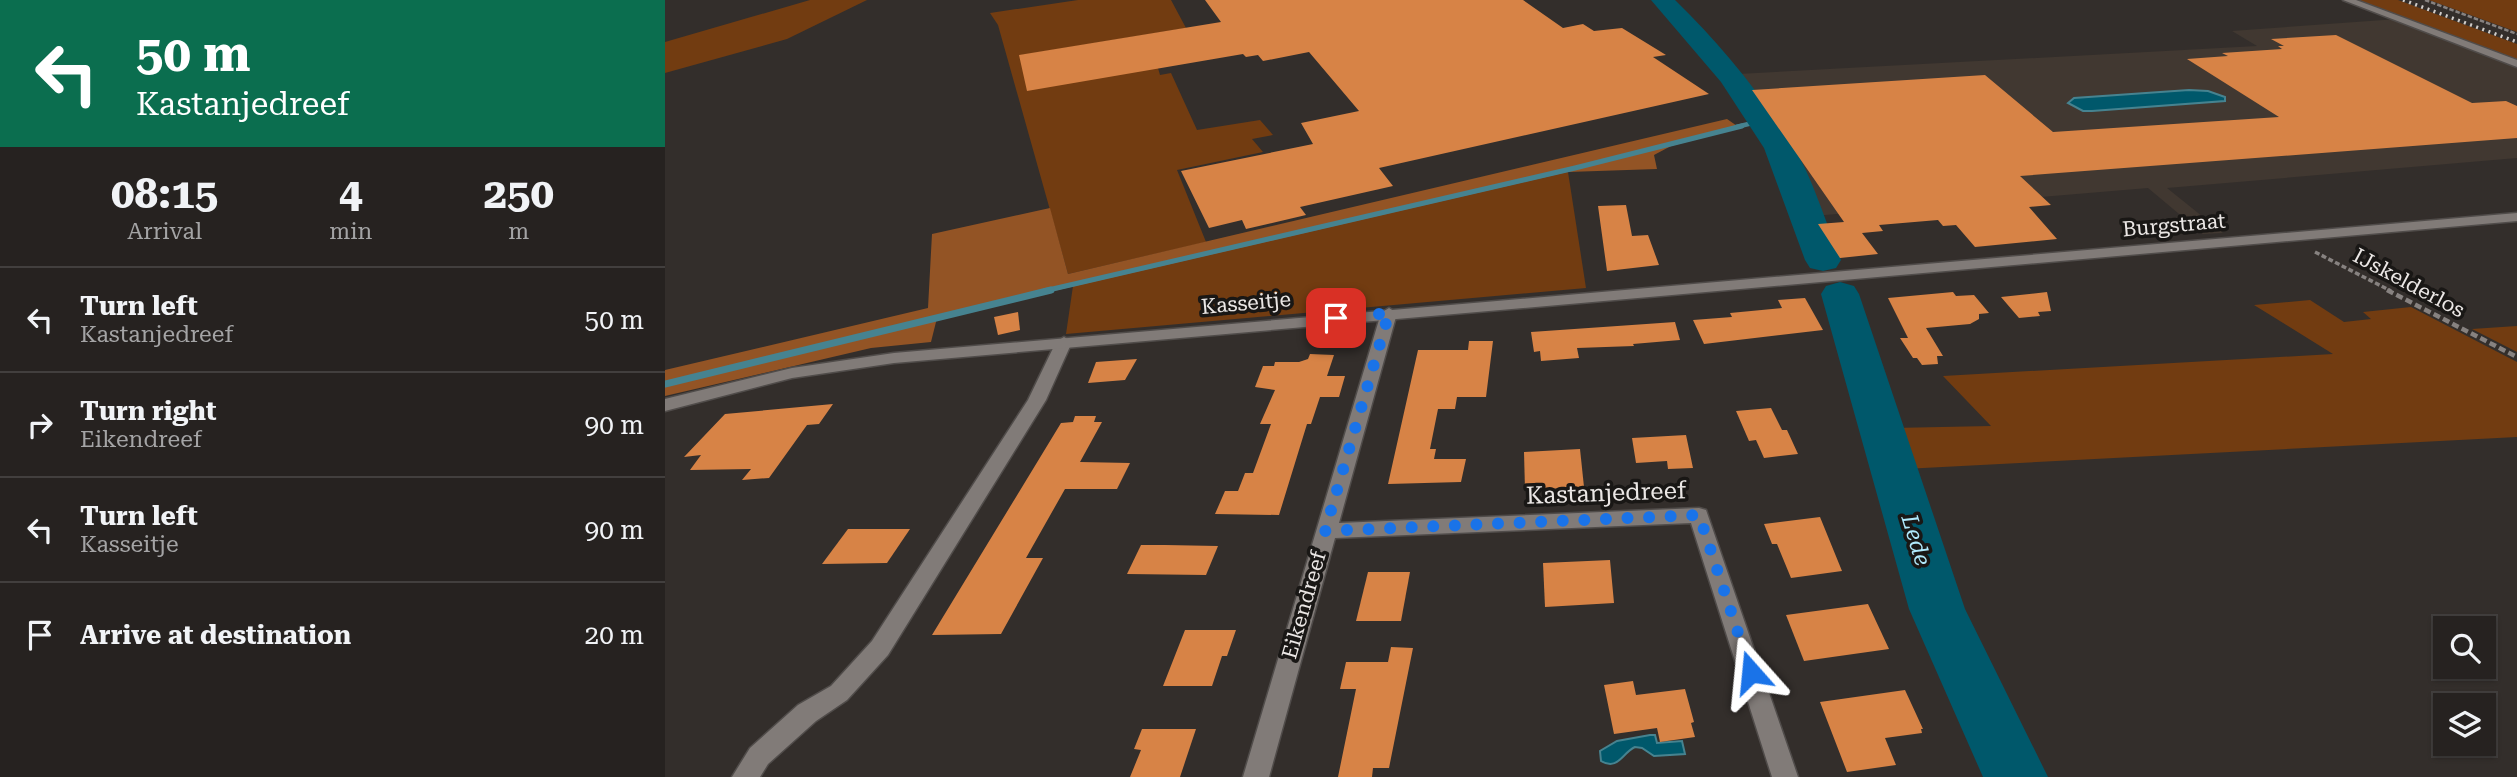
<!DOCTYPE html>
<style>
:root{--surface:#262220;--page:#322f2d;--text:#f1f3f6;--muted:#a4a4a5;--line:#423f3e}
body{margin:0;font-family:"Roboto Serif",serif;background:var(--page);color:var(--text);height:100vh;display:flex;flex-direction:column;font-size:26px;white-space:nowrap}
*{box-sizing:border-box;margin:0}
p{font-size:23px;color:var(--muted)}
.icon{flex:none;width:38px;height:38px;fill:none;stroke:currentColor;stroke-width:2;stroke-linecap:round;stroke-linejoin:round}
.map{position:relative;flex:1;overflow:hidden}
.drawer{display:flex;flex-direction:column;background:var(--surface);width:665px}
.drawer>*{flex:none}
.top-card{background:#0b6e4f;color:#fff;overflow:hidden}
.buttons{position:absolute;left:1768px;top:616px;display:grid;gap:14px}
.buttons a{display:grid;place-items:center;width:63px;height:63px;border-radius:0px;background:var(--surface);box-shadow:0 2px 5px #0004,0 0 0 2px var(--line);font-size:35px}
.pin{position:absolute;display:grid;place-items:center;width:60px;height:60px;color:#fff;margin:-30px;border-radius:14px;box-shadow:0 4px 10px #0006}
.me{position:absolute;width:77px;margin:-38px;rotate:342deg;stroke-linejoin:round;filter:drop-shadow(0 0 5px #0008)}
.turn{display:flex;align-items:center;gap:24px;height:147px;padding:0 21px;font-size:32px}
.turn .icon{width:91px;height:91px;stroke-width:2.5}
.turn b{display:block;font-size:49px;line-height:60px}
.eta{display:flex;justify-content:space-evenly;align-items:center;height:119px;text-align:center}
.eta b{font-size:42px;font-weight:700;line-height:49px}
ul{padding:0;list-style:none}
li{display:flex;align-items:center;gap:21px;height:105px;padding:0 21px;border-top:2px solid var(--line)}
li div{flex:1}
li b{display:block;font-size:26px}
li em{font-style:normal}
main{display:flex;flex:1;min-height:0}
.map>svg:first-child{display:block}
.built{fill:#413831}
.green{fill:#723c11}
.forest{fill:#935425}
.water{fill:#00586b;stroke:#468390;stroke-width:2}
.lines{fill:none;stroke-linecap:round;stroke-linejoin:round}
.stream-far2{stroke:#468390;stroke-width:4.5}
.stream-far1{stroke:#468390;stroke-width:5}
.stream{stroke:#468390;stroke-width:7}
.river{fill:#00586b;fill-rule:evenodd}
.building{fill:#d78346}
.minor-casing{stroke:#504c4a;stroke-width:3}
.tertiary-casing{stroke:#504c4a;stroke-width:3}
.path-far2{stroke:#878280;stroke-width:2.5;stroke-dasharray:4.5 2;stroke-linecap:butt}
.path-far1{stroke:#878280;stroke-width:3.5;stroke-dasharray:5 2.5;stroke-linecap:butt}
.path{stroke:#878280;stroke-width:4.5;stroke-dasharray:7 3.5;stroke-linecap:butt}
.minor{fill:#817b78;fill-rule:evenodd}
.tertiary{fill:#817b78;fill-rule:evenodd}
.rail{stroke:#d0ccc9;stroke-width:3.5;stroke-dasharray:2 4.5;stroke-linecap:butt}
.route{stroke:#1a73e8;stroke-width:12;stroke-dasharray:0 21.6}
.labels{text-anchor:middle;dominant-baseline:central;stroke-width:7;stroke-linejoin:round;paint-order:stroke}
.street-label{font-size:21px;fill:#ebe7e5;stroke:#191715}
.water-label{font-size:23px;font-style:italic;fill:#afe9fb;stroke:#191715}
.near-street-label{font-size:24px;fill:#ebe7e5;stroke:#191715}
</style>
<main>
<section class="drawer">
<div class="top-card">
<div class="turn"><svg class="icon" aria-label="left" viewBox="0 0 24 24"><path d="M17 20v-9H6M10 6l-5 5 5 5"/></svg><div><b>50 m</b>Kastanjedreef</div></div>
</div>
<div class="eta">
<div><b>08:15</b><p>Arrival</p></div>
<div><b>4</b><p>min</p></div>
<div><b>250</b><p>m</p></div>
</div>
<ul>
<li><svg class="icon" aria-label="left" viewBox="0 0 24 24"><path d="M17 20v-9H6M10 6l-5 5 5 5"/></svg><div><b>Turn left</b><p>Kastanjedreef</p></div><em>50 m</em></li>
<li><svg class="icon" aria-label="right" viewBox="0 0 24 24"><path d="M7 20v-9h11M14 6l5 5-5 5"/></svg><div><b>Turn right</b><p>Eikendreef</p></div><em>90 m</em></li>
<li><svg class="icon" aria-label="left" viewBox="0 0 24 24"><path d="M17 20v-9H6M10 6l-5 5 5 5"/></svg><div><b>Turn left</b><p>Kasseitje</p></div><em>90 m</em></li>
<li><svg class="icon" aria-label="arrive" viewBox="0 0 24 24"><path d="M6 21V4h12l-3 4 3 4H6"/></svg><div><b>Arrive at destination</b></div><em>20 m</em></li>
</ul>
</section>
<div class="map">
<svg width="1852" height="777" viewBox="0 0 1852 777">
<rect width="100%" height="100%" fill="#332e2b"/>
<!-- built -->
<polygon class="built" points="1733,19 1852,65 1852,158 1502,188 1558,233 1538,234 1483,188 1148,216 1116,139 1073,74 1592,46 1567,31"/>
<!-- green -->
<g class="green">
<polygon points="145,0 202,0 122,39 0,73 0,42"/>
<polygon points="413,0 506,0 521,28 357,55 493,68 495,75 506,73 532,130 595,120 608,135 587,139 598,152 512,170 541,242 403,274 333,25 325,13"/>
<polygon points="1691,0 1733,0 1852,44 1852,60"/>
<polygon points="1764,0 1852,0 1852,32"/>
<polygon points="903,172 921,288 401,334 408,286"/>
<polygon points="1645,300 1679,322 1706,319 1698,312 1746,307 1852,362 1852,437 1239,469 1227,428 1326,426 1278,376 1668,354 1589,305"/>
<polygon points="1852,326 1852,352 1807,329"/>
</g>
<!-- forest -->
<polygon class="forest" points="1062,119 1075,128 1006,146 989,155 992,169 903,172 272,318 266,342 206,348 0,396 0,370 263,308 267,234 385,208 403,274"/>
<!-- water -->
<g class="water">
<polygon points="1524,90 1543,91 1560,97 1560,101 1427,111 1418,111 1403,103 1409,98"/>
<path d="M985,735H990L992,743L1017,741L1020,754L989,756L977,748L970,747C957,753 953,771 936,761L935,751L952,741Z"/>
</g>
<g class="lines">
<!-- stream-far2 -->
<polyline class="stream-far2" points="1071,127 1096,121"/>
<!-- stream-far1 -->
<polyline class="stream-far1" points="379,291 910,168 1077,126"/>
<!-- stream -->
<polyline class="stream" points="0,384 386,290"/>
<!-- river -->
<g class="river">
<path d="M986,0H1010C1055,44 1095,92 1128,146C1147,176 1162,226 1176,260L1171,268L1158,271L1145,268L1140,260L1099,148L1056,82Z"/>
<polygon points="1175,282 1189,286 1194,294 1300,609 1383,777 1318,777 1244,609 1156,294 1161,286"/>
</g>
</g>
<!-- building -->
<g class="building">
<polygon points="540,0 858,0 898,28 918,24 929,31 957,28 1001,55 988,57 1044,94 714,168 728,186 635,207 641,215 581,229 577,220 544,228 516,171 648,144 636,123 694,111 644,52 598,61 593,55 581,57 578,54 362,91 354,55 556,22"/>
<polygon points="1671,35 1807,103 1841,101 1852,106 1852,138 1355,176 1386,205 1364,207 1392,239 1310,247 1291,225 1278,226 1273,220 1214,225 1218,231 1197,233 1213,254 1175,258 1153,224 1179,222 1087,90 1320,75 1388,132 1614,117 1522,59 1563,56 1557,53 1617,49 1613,46 1619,46 1606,39"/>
<polygon points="961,205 967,236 983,235 994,265 942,271 933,206"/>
<polygon points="1288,292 1291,296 1309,295 1324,313 1314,314 1314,319 1305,324 1261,328 1278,356 1272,356 1273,364 1257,365 1252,358 1248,358 1235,338 1243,338 1223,298"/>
<polygon points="1382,292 1386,311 1373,312 1375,316 1354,318 1336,297"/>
<polygon points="1140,298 1158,330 1039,344 1028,320 1067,317 1065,313 1117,308 1113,300"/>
<polygon points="353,312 355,330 333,335 329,317"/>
<polygon points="1010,322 1015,340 968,344 969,346 912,348 914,358 876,361 875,351 869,352 866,332"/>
<polygon points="804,341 828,341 821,397 792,397 790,409 773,409 765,449 771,449 769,459 801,459 796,482 723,484 753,350 803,350"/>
<polygon points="645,354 669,355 662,376 680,376 674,397 655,397 646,424 642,424 614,515 550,514 560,491 573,491 580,473 588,473 606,424 595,424 610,390 590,387 598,366 609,366 610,362 634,362 643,359"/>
<polygon points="472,359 460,380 423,383 431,362"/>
<polygon points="168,404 154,424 142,425 104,478 77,480 86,469 25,470 36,455 19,457 60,414"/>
<polygon points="1106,408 1117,430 1122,430 1133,454 1099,458 1091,440 1084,441 1071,411"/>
<polygon points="410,416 431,416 429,422 437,422 415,462 465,463 452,489 400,489 361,558 378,558 336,634 267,635 396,423 408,422"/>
<polygon points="1021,435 1028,468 1003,469 1002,461 971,463 967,438"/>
<polygon points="915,449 919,487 860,490 859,452"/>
<polygon points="1155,517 1177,571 1126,578 1112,544 1107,544 1099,524"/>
<polygon points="183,529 245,529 222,563 157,564"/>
<polygon points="476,545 500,545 553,546 541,575 462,574"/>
<polygon points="945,560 949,603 880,607 878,563"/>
<polygon points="703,572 745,572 736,621 691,621"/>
<polygon points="1203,604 1224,649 1139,661 1121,615"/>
<polygon points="520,630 571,630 562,656 557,656 547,686 498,686"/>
<polygon points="726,647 748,648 724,768 708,768 707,777 673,777 691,689 675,689 681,662 723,662"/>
<polygon points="968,681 971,695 1020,689 1029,722 1026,723 1030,737 995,742 992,728 949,734 939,685"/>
<polygon points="1240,690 1258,729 1256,729 1257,733 1220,738 1231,765 1182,772 1155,702"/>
<polygon points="477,729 531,729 515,777 465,777 476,750 469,749"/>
</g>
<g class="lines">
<defs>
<g id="minor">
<polygon points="1678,0 1691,0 1852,60 1852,67"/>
<polygon points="724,308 732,313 674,523 1034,508 1041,510 1133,777 1107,777 1026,523 670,538 604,777 578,777 716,313"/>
<polygon points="399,337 407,342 381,400 223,655 182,700 151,721 103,764 95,777 67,777 85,748 133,705 166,686 207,641 363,400 391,342"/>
</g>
<polygon id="tertiary" points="1852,213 1852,221 229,363 127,378 0,411 0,399 127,368 229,353"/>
</defs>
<!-- minor casing -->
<use href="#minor" class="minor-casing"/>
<!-- tertiary casing -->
<use href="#tertiary" class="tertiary-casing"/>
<!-- path-far2 -->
<polyline class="path-far2" points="1760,0 1852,34"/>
<!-- path-far1 -->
<polyline class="path-far1" points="1650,252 1726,291"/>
<!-- path -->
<polyline class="path" points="1722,290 1852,357"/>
<!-- minor -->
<use href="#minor" class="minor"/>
<!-- tertiary -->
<use href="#tertiary" class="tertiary"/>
<!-- rail -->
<polyline class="rail" points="1738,0 1852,42"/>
</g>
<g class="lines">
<!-- route -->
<polyline class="route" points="671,318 724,313 660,531 1034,515 1086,672"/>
</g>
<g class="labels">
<!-- street labels -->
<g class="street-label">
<text transform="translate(1509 225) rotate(-5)">Burgstraat</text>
<text transform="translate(1744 283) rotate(28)">IJskelderlos</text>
<text transform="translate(581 303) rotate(-5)">Kasseitje</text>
<text transform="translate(639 605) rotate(-74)">Eikendreef</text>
</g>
<!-- water labels -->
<g class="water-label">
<text transform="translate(1251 540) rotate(73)">Lede</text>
</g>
<!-- near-street labels -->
<g class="near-street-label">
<text transform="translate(941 493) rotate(-2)">Kastanjedreef</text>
</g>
</g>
</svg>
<div class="buttons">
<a><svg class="icon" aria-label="search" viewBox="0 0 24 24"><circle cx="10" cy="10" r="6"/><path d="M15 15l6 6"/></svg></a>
<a><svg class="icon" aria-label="layers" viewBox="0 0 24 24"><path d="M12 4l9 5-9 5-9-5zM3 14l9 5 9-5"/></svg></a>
</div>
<div class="pin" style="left:671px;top:318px;background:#d93025"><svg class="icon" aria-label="arrive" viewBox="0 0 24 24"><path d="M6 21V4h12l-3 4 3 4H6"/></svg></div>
<svg class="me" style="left:1086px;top:672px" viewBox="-20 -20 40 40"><path d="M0-17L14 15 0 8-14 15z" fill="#1a73e8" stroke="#fff" stroke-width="4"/></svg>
</div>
</main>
